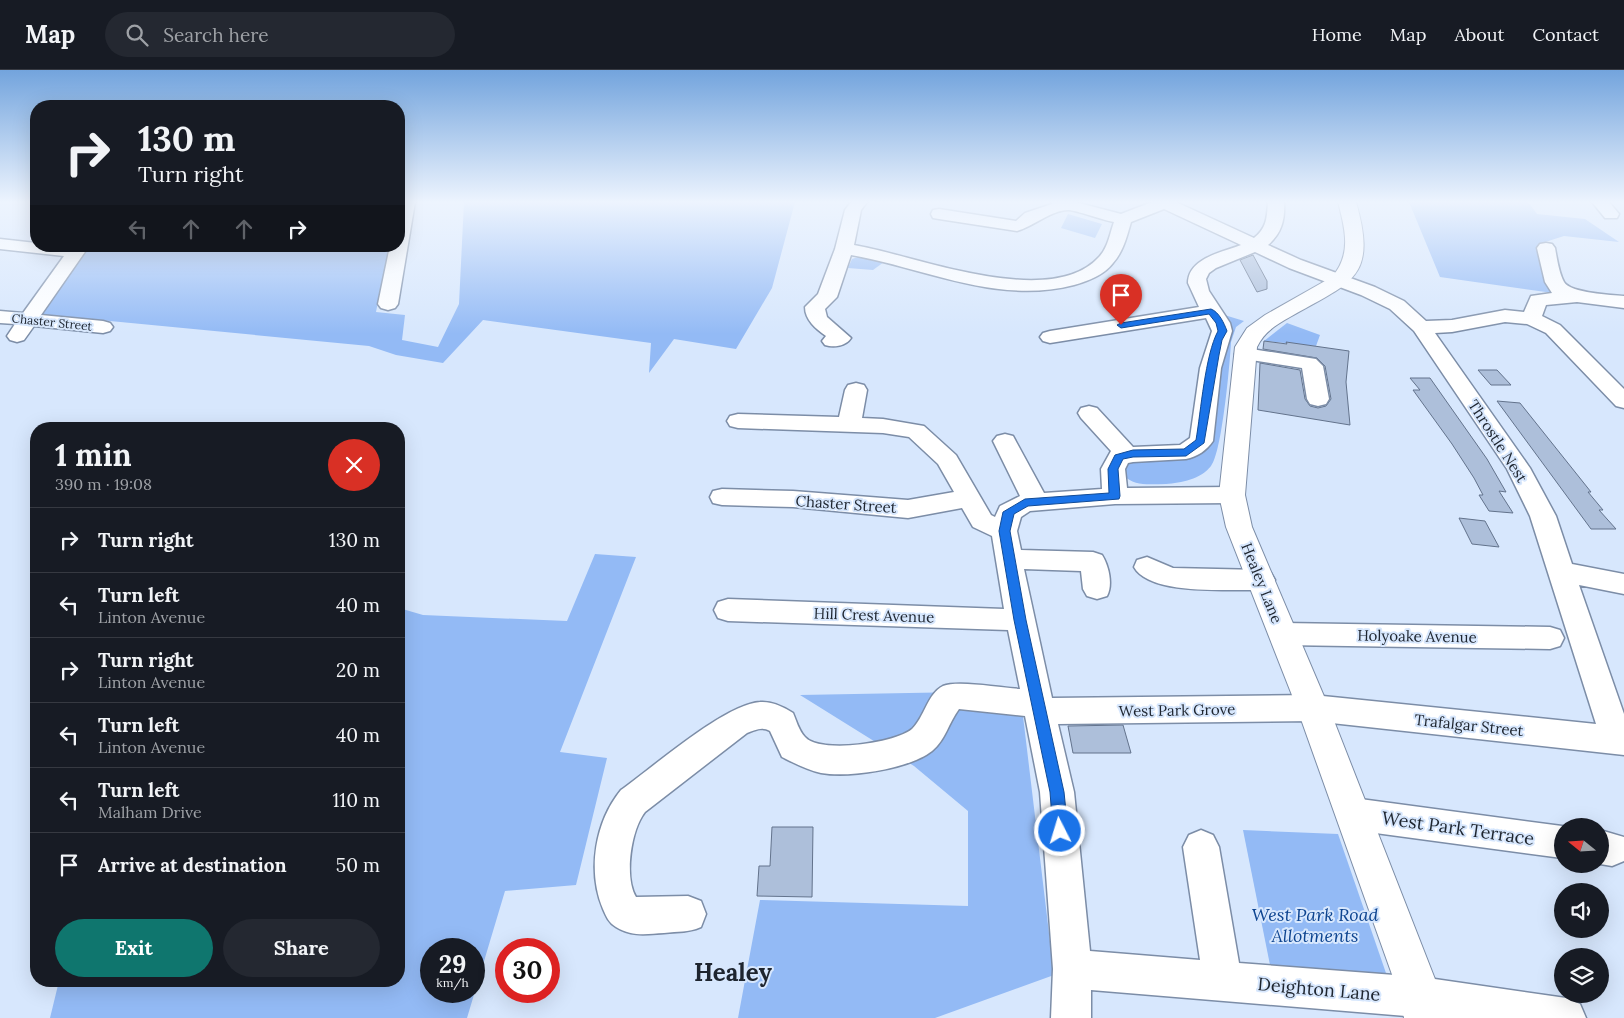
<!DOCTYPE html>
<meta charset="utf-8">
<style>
:root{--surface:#171b24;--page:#242831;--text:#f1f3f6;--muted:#9ea1a6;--line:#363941;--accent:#0f766e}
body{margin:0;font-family:Lora,serif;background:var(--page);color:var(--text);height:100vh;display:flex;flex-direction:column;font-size:19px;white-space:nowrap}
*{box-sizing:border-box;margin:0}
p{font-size:16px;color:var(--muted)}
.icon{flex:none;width:28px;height:28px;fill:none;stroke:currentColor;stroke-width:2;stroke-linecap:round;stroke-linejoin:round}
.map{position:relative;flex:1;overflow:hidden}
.sheet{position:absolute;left:30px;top:352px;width:375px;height:565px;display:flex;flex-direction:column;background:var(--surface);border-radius:20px;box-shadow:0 5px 20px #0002}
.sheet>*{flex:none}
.top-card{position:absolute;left:30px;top:30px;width:375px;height:152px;border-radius:20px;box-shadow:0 5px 20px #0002;background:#171b24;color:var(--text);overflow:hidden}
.needle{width:32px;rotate:288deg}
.fabs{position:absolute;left:1554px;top:748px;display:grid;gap:10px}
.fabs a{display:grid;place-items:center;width:55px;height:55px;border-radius:50%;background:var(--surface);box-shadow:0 5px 20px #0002;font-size:25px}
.speed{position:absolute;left:420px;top:868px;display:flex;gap:10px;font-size:25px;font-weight:700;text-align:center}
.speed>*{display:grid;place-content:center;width:65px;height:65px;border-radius:50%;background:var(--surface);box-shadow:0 5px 20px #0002;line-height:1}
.speed small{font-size:12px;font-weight:400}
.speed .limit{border:8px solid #d22;background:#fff;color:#111}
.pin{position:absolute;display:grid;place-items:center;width:42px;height:42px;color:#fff;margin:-51px -21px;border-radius:50% 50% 50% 0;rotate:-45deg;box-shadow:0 0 5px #0007}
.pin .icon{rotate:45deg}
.me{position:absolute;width:55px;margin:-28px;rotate:355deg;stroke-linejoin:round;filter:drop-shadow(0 0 4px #0008)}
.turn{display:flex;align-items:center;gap:18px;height:105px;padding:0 25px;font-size:22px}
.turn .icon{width:65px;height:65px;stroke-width:2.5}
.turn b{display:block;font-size:35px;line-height:42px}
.lanes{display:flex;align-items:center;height:48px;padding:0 25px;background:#0003;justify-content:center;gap:25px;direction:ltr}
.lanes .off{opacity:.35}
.round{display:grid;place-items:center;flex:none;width:52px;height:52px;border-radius:26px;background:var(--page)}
.summary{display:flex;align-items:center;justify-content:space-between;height:85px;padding:0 25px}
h1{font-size:30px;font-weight:700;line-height:38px}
.action{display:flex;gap:10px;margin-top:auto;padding:10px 25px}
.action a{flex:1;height:58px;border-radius:30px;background:var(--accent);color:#fff;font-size:20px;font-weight:700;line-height:58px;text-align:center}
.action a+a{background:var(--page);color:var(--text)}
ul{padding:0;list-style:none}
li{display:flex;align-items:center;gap:15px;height:65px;padding:0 25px;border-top:1px solid var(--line)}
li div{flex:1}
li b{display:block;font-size:19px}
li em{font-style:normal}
header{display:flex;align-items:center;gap:30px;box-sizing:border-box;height:70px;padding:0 25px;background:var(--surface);border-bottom:1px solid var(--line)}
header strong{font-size:24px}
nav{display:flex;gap:28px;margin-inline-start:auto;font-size:18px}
.search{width:350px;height:45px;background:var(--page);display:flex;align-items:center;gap:12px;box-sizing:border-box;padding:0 18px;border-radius:28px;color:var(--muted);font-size:19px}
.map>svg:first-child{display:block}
.green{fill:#93baf5;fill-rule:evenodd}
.building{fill:#adbfda;stroke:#63738c}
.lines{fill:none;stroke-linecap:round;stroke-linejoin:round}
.minor-casing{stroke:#7c8da7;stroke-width:3}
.major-casing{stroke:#7c8da7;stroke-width:2}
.minor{fill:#fff;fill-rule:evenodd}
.major{fill:#fff;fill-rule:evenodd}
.route{fill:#1a73e8;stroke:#114b97}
.labels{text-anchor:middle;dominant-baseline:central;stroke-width:4;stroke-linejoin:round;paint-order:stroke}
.far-street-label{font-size:12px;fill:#1e252f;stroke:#d7e7fd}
.street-label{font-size:15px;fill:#1e252f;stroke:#d7e7fd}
.near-street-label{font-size:18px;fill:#1e252f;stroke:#d7e7fd}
.near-park-label{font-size:18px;font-style:italic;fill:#0d4490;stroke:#d7e7fd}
.near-district-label{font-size:24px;font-weight:bold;fill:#1e252f;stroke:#d7e7fd}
</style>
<header>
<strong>Map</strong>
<div class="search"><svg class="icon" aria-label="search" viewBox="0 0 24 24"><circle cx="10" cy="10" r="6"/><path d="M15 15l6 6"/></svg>Search here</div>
<nav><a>Home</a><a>Map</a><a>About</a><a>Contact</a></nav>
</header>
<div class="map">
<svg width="1624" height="948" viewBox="0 0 1624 948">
<rect width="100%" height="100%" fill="#d7e7fd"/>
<!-- green -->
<g class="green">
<polygon points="464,132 795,132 772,218 736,279 674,269 649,303 651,273 483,250 443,293 396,285 369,276 37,244 84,176 389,176 376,242 405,245 402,270 438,277 459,234"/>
<polygon points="1409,132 1528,132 1537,144 1585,149 1619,172 1564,166 1539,174 1553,223 1440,207"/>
<polygon points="1068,144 1102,154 1095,168 1061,158"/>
<polygon points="861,186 884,192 873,200 848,198 852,189"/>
<path d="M1218,243L1244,251L1236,257L1231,272C1230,293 1222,383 1211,396C1201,409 1181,413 1166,414C1150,414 1135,417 1123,405L1124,394L1128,391L1175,389L1215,358L1221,296Z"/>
<polygon points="1287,253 1320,265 1316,276 1264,271"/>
<path d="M595,484L636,487L560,682L607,688L576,815L505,821L467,948H50L59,911H399V538L423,545L567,551ZM431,879H474V921H431Z"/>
<polygon points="1020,621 1054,905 935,948 738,948 760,830 968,836 968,741 914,696 800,625"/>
<polygon points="1243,760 1338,764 1387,906 1272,905"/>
</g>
<!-- building -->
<g class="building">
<polygon points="1253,185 1267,211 1267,219 1257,222 1240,190"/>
<polygon points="1264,271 1287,274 1286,272 1349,281 1346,312 1350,355 1258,340 1260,293 1300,300 1305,329 1310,336 1318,338 1326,336 1331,329 1325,296 1317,288 1263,279"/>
<polygon points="1478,300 1497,300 1511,315 1491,315"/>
<polygon points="1410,308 1430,308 1487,389 1506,422 1499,421 1513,443 1489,441 1479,425 1483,425 1474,408 1452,374 1413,320 1420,320"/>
<polygon points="1497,331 1520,333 1591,422 1588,422 1603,440 1599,440 1616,459 1591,459"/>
<polygon points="1459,448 1485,451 1499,477 1472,474"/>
<polygon points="1123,655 1131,683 1073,683 1068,656"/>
<polygon points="772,757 813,757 812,827 757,826 759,796 770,796"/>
</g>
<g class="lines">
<defs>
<g id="minor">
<polygon points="399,132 415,132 398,234 395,238 388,240 381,238 378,234 390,176 399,176"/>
<path d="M851,132H867L861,140L854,175C914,185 1050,241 1099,187C1108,178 1110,163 1114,152C1102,150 1076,140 1068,140C1052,140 1032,157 1017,161L939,149L933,148L931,144L933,140L939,139L1016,151L1025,143L1052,134L1051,132H1075L1121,144L1152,132H1176L1254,168C1267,158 1267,147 1268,132H1284C1285,149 1282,163 1268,175L1301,190L1375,217L1404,231L1426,251L1452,250L1505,240L1524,242L1531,226L1552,223L1545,212L1537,178L1540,174L1546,173L1552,174L1555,178C1557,189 1559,203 1564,212C1570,223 1612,225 1624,226V238L1577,232L1546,235L1542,246L1560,255L1624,319V338L1616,336L1546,263L1527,254L1505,252L1452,262L1435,263L1530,398L1556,446L1572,494L1624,504V524L1579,515L1624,644V685L1313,651L1058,654L1074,722L1090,881L1200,890L1183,777L1189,765L1201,760L1213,765L1219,777L1239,893L1421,907L1566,928L1580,934L1586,948H1430L1091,920V948H1051L1053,899L1040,722L1025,646L959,639C949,652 945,671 932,681C909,699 849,708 821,703C807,700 794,693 782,687L770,661C762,656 755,660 747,663L645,742C631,760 624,807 636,827L688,826L701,831L706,844L701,857C687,863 679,861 664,863C647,864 632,867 616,857C609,853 606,846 603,839C587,801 595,752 621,720C652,698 725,634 760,632C772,631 784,637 793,643C796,650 799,661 805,667C820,684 896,673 912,659C924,648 928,623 943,616C958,610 1002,618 1020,619L1008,560L728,551L718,548L714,540L718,532L728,529L1004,539L992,466L973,457L962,438L908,448L793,437L722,435L713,433L710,427L713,421L722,419L793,421L908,430L954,422L938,394L909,367L883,363L738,358L730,356L727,351L730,346L738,344L839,347L845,320L848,315L856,313L864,315L867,320L862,348L883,349L924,356L956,385L991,445L995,447L1000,436L1020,426L993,371L997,366L1005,364L1013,366L1044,423L1102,419L1101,399L1111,381L1081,348L1078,343L1081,338L1089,336L1097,338L1133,377L1180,375L1190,368L1200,298L1212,261L1206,248L1050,273L1043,271L1040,267L1043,263L1050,261L1199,237L1188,213C1188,188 1223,182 1241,175L1164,139L1131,152C1127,166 1123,182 1113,193C1104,205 1088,211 1074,215C997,235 925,198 851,185L837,227L825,239L827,247L851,268C846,276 834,278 825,275L822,271L826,266C816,259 805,250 805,237L818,224L835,179L845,140ZM1255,182L1289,198L1361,225L1390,239L1414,261L1507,399L1530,446L1596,654L1313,625L1052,628L1024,499L1081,501L1083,519L1087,526L1097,529L1107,526C1113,515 1109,496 1102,485L1093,482L1021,480L1017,461L1021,447L1030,441L1115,434L1232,433L1241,431L1244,425L1241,419L1232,417L1127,418L1125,399L1128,393L1133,392L1186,389C1197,387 1207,380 1213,371L1221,298L1232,261L1230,253L1209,221L1206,209L1209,203L1216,198Z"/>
<polygon points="1592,132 1609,132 1619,144 1617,148 1605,148"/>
<polygon points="0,169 36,173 36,176 89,176 41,245 103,251 110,253 113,257 110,261 103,263 34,256 24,270 17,272 10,270 7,266 15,254 0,253 0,241 23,243 64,186 0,179"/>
<polygon points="1245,278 1316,289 1323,296 1329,329 1326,334 1318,336 1310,334 1307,329 1302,298 1238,288 1235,284 1238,280"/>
<path d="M1147,487L1173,498L1261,500L1271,503L1275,510L1271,517L1261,520C1230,519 1150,526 1134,497L1137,490Z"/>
<polygon points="1283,553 1550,557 1560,560 1564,568 1560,576 1550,579 1283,575 1273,572 1269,564 1273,556"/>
<polygon points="1353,728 1562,756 1564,756 1562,788 1353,760 1341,755 1336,744 1341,733"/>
<polygon points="1600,760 1624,767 1624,791 1612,796 1600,794"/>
</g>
<path id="major" d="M1338,132H1356C1378,209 1351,212 1290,247C1276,255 1264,262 1257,277L1245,425L1252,457L1329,638L1442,927L1446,948H1404L1400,927L1297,638L1226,457L1219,425L1235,277L1247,258L1265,245L1332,207C1352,184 1345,159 1338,132Z"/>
</defs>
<!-- minor casing -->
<use href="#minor" class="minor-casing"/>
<!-- major casing -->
<use href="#major" class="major-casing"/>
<!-- minor -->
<use href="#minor" class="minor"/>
<!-- major -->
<use href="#major" class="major"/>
</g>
<!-- sky -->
<linearGradient id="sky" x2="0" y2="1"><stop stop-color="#73a4dd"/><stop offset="0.5" stop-color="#edf4fe"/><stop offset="1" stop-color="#edf4fe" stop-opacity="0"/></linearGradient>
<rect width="1624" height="264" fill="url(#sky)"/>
<!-- route -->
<path class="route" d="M1211,239C1219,242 1224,253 1227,261L1222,270L1219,285L1204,373L1186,386L1133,387L1123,389L1118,399L1120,426L1119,429L1028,436L1014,444L1010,461L1026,550L1064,722L1068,761L1066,766L1060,768L1055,766L1053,761L1050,722L1014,550L999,461L1003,442L1025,429L1109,423L1108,399L1115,385L1133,380L1184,379L1196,370C1201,341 1205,285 1218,261L1216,253L1209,244L1121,258L1117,255L1121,253Z"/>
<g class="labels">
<!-- far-street labels -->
<g class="far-street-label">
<text transform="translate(52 252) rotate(6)">Chaster Street</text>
</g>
<!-- street labels -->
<g class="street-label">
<text transform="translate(1498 371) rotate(57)">Throstle Nest</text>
<text transform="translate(846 434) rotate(4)">Chaster Street</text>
<text transform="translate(1262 513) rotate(68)">Healey Lane</text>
<text transform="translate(874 545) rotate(2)">Hill Crest Avenue</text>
<text transform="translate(1417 566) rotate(1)">Holyoake Avenue</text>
<text transform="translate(1177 640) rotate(-1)">West Park Grove</text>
<text transform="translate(1469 655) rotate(6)">Trafalgar Street</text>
</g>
<!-- near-street labels -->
<g class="near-street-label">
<text transform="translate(1458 758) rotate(8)">West Park Terrace</text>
<text transform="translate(1319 919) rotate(5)">Deighton Lane</text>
</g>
<!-- near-park labels -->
<g class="near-park-label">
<text x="1315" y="844">West Park Road<tspan x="1315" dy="21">Allotments</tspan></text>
</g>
<!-- near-district labels -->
<g class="near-district-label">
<text x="733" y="902">Healey</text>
</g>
</g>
</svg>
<div class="fabs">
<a><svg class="needle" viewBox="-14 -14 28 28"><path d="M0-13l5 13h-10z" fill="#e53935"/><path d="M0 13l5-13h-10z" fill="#9ea1a6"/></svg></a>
<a><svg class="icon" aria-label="sound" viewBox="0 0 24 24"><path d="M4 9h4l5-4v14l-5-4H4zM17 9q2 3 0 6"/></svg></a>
<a><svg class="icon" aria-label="layers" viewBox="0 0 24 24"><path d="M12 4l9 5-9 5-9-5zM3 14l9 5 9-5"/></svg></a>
</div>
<div class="speed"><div>29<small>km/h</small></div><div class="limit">30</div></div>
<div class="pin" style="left:1121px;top:255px;background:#d93025"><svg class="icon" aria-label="arrive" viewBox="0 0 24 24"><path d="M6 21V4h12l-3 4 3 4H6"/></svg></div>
<svg class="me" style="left:1060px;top:761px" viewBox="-20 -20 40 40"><circle r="17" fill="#1a73e8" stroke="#fff" stroke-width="3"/><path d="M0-11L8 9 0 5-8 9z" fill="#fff"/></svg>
<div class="top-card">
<div class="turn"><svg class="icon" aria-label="right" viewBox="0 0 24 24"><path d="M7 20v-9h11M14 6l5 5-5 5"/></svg><div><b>130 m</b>Turn right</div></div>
<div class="lanes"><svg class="icon off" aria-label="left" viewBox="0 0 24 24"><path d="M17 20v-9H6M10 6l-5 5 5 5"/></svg><svg class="icon off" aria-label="ahead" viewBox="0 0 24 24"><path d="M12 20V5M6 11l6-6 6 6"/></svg><svg class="icon off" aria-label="ahead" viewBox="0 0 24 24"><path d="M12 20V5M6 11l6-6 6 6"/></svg><svg class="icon" aria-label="right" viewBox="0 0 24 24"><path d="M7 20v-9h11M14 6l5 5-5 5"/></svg></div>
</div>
<section class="sheet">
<div class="summary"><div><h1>1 min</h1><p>390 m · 19:08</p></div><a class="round" style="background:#d93025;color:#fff"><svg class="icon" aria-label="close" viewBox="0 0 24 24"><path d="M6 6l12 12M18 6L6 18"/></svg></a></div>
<ul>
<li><svg class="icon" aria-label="right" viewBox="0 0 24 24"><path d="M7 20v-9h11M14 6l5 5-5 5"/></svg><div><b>Turn right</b></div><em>130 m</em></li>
<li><svg class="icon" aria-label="left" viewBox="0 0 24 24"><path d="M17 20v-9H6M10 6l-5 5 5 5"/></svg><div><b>Turn left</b><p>Linton Avenue</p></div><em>40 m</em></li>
<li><svg class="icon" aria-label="right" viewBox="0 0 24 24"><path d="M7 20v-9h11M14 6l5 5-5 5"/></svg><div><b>Turn right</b><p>Linton Avenue</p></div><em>20 m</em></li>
<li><svg class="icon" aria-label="left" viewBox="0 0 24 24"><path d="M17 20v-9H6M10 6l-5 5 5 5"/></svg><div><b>Turn left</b><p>Linton Avenue</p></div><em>40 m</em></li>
<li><svg class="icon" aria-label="left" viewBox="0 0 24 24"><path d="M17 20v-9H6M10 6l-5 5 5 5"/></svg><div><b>Turn left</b><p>Malham Drive</p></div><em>110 m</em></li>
<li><svg class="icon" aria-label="arrive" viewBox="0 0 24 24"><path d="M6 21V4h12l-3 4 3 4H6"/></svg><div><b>Arrive at destination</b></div><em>50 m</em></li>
</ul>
<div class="action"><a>Exit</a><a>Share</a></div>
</section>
</div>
